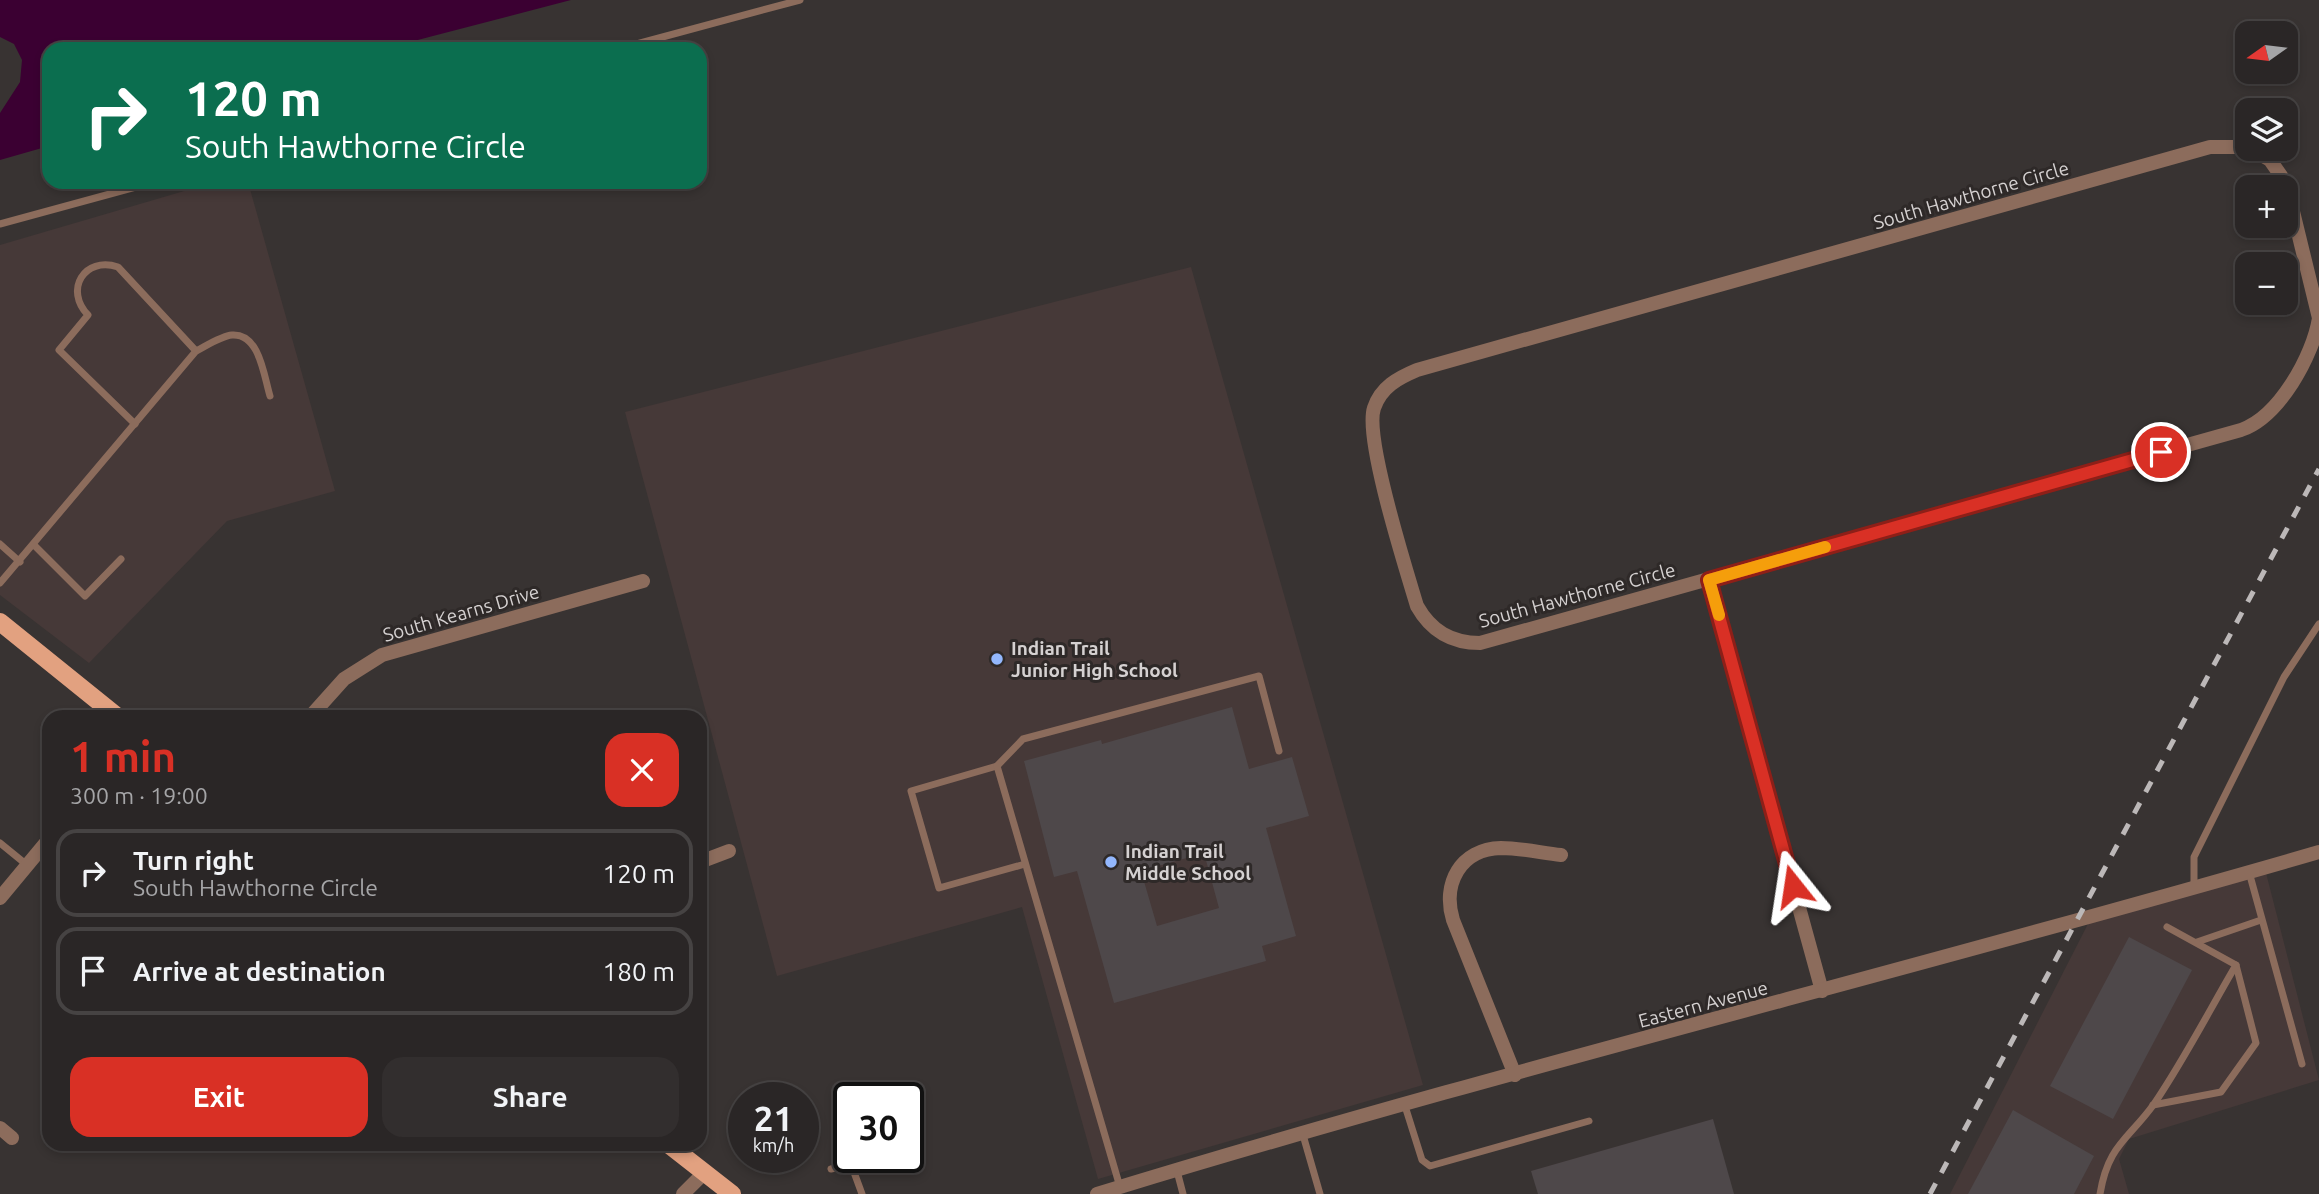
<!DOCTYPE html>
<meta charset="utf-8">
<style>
:root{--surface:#2a2626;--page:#322e2e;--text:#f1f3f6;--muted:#a5a5a7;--line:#464343;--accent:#d93025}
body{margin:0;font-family:Ubuntu,sans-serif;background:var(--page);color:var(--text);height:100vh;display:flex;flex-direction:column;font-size:26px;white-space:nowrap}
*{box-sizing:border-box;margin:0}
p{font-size:23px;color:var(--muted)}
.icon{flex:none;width:38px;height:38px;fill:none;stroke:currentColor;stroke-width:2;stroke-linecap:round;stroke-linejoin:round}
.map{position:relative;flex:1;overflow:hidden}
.side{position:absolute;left:42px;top:710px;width:665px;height:441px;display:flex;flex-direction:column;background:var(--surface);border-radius:21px;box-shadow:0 4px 10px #0003,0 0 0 2px var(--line)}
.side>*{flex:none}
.banner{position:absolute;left:42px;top:42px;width:665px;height:147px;border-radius:21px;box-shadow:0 4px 10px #0003,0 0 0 2px var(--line);background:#0b6e4f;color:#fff;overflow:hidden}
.needle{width:46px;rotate:256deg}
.fabs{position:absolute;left:2235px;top:21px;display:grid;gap:14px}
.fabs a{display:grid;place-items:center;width:63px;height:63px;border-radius:14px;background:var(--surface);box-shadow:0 4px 10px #0003,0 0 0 2px var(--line);font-size:35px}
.speed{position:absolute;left:728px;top:1082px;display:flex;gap:14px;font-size:35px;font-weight:700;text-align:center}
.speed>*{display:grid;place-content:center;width:91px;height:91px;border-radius:50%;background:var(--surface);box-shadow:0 4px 10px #0003,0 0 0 2px var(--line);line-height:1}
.speed small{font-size:18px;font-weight:400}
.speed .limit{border:4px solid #111;border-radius:10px;background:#fff;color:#111}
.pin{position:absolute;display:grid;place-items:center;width:60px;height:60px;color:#fff;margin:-30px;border:4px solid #fff;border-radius:50%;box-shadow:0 2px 7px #0007}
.me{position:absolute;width:77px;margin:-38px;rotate:345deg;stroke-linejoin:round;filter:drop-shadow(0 0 5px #0008)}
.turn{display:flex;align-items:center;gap:24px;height:147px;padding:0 28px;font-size:32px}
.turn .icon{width:91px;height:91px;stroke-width:2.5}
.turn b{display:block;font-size:49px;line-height:60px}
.round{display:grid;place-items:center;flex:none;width:74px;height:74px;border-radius:21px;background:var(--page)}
.headline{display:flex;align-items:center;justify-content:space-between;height:119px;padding:0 28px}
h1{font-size:42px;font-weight:700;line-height:52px;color:var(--accent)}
.cta{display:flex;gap:14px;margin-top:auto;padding:14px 28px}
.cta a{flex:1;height:80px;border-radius:21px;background:var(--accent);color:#fff;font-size:28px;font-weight:700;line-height:80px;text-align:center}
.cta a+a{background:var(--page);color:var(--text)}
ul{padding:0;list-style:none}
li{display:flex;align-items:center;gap:21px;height:88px;margin:0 14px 10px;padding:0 14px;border:4px solid var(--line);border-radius:21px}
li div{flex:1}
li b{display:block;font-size:26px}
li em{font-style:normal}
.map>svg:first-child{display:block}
.built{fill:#463938}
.water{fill:#3b0032}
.building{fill:#4e484a;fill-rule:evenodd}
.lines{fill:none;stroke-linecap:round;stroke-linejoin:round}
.lane{stroke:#8c6c5c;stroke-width:7}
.street{stroke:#8c6c5c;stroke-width:14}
.primary{stroke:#e2a180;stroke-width:18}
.rail{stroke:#bcb8b8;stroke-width:5;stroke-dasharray:12 12;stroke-linecap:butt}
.route-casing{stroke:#8d1f18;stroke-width:18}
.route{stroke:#d93025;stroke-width:12}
.slow{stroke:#f59e0b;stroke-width:12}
.poi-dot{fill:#93b7fd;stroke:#2e2928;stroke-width:2.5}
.labels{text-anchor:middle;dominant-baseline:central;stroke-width:6;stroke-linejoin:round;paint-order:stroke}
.street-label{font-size:19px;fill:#d5d1d1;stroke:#2e2928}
.poi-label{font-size:19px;font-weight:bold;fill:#d5d1d1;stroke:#2e2928;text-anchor:start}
</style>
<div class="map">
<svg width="2319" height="1194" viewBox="0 0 2319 1194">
<rect width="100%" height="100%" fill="#383332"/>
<!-- built -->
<g class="built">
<polygon points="215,182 248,182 335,491 227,521 89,663 0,595 0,245"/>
<polygon points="1191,267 1423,1085 1098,1179 1022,907 777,976 625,412"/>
<polygon points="2265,869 2319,1080 2129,1139 2119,1159 2129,1194 1950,1194 2091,918"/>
</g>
<!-- water -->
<polygon class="water" points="0,0 571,0 383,49 49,49 49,146 0,160 0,113 20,82 22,60 14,44 0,37"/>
<!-- building -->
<g class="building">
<path d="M1232,707L1249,769L1292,757L1309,816L1266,828L1296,936L1262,946L1266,961L1114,1003L1077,871L1054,877L1024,761L1101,740L1102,744ZM1204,853L1219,908L1157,926L1141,871Z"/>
<polygon points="2129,937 2192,970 2113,1119 2050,1086"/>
<polygon points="2013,1110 2094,1156 2074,1194 1968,1194"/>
<polygon points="1713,1119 1734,1194 1538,1194 1531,1171"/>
</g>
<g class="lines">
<!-- lane -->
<g class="lane">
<polyline points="618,49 800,0"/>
<polyline points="0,224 154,182"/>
<path d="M135,424L59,350L88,315C64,290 84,256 118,267L196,351"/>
<polyline points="0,544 20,562"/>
<polyline points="34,545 85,596 121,559"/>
<path d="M0,583L196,351C206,346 221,336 232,335C260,333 264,377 270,396"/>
<polyline points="997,766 911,791 939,888 1025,864"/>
<polyline points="0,843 27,865"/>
<polyline points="2249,872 2302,1064"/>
<polyline points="2194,888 2194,857 2284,677 2319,624"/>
<polyline points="2197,942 2261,920"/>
<polyline points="2153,1105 2221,1092 2256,1043 2236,965"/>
<polyline points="1405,1106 1422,1160 1430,1166 1589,1121"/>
<polyline points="1303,1135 1320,1194"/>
<polyline points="831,1169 851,1164 862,1194"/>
<polyline points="1177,1171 1183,1194"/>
<polyline points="1120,1187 997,766 1023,739 1259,676 1279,751"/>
<path d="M2100,1194C2108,1145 2128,1140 2154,1104C2184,1060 2209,1011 2236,965L2167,927"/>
</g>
<!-- street -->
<g class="street">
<path d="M2247,147H2210L1417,370C1398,378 1381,387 1374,408C1364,438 1406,569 1417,606C1431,631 1451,643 1480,643L2241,430C2279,417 2313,356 2319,318L2286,183L2270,160L2251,149"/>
<polyline points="1709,580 1822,991"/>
<polyline points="309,718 344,679 382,655 643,581"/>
<polyline points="700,862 729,851"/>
<polyline points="0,898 49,839"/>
<path d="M1515,1075L1453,920C1442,884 1460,849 1501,848C1521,848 1542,853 1561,855"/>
<polyline points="0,1128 12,1138"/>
<polyline points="683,1194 704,1173"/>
<path d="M1097,1194C1501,1070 1913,970 2319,852"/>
</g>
<!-- primary -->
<g class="primary">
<polyline points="0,622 119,718"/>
<polyline points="668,1144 732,1194"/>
</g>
<!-- rail -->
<polyline class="rail" points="1930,1194 2319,469"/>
</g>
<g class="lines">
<defs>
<polyline id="route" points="1793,886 1709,580 2161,452"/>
</defs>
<!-- route casing -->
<use href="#route" class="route-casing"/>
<!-- route -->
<use href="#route" class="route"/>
<!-- slow -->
<polyline class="slow" points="1719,615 1709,580 1825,547"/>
</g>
<!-- markers -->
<g class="poi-dot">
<circle cx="997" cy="659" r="7"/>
<circle cx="1111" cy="862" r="7"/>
</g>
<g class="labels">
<!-- street labels -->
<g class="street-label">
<text transform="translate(1971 195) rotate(-16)">South Hawthorne Circle</text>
<text transform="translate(1577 595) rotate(-15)">South Hawthorne Circle</text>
<text transform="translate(461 613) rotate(-16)">South Kearns Drive</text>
<text transform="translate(1703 1004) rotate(-15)">Eastern Avenue</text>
</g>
<!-- poi labels -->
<g class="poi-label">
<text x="1011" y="648">Indian Trail<tspan x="1011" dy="22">Junior High School</tspan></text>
<text x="1125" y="851">Indian Trail<tspan x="1125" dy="22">Middle School</tspan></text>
</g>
</g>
</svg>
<div class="fabs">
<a><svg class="needle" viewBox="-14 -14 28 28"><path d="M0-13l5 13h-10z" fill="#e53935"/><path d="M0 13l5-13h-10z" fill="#a5a5a7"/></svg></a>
<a><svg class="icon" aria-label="layers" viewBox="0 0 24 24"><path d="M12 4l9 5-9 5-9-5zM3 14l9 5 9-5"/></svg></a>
<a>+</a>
<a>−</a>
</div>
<div class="speed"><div>21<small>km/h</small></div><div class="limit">30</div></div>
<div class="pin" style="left:2161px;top:452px;background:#d93025"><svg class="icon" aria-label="arrive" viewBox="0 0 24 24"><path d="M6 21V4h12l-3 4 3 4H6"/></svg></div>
<svg class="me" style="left:1793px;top:886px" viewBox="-20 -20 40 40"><path d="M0-17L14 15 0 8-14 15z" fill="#d93025" stroke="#fff" stroke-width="4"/></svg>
<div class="banner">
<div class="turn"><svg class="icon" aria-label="right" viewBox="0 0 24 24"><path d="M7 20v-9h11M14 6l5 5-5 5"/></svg><div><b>120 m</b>South Hawthorne Circle</div></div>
</div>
<section class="side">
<div class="headline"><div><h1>1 min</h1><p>300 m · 19:00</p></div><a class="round" style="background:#d93025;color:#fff"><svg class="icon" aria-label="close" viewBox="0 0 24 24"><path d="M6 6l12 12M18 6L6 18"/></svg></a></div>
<ul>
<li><svg class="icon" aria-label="right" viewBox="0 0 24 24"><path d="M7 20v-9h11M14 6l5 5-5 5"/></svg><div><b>Turn right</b><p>South Hawthorne Circle</p></div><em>120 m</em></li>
<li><svg class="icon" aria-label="arrive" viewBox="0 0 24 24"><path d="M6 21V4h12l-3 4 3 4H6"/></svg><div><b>Arrive at destination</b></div><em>180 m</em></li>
</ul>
<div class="cta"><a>Exit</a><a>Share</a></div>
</section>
</div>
